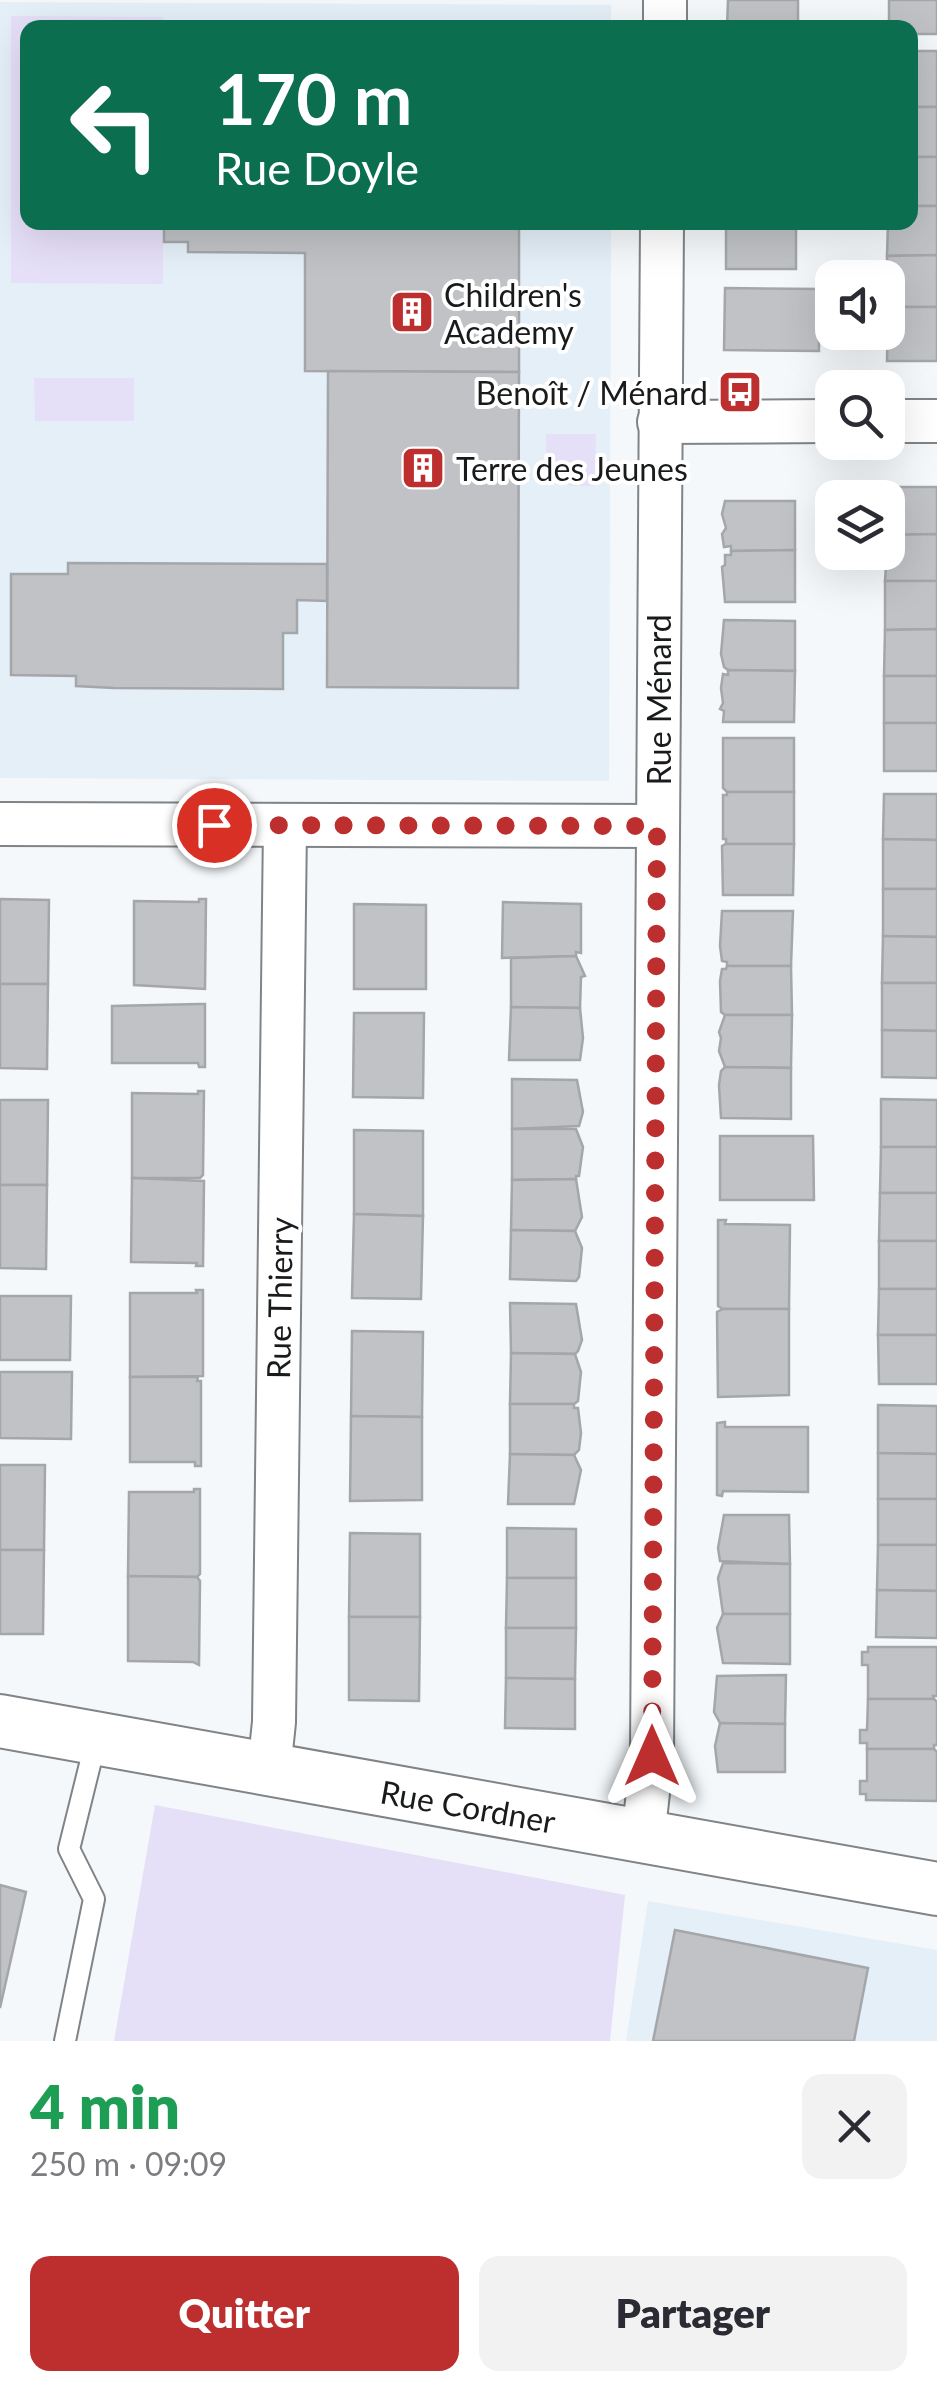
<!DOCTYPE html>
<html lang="fr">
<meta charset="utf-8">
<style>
:root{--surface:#fff;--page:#f2f2f3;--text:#2b2b33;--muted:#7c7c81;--accent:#bd2e2f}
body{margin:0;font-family:Lato,sans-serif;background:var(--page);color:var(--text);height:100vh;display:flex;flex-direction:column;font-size:38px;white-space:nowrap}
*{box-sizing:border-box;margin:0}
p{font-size:32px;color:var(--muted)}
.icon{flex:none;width:55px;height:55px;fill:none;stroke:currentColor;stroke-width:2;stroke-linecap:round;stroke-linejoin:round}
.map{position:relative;height:2041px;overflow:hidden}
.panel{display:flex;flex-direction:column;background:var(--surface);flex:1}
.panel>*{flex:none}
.banner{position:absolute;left:20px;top:20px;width:898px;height:210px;border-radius:20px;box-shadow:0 10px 40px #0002;background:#0b6e4f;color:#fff;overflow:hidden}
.buttons{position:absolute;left:815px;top:260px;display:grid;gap:20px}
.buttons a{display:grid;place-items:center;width:90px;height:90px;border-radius:20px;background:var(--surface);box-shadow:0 10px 40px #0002;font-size:50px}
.pin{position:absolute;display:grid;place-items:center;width:85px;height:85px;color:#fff;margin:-42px;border:5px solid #fff;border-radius:50%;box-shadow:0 2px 10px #0007}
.me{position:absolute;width:110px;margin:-55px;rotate:0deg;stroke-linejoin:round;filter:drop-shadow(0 0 8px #0008)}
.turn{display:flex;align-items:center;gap:35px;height:210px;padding:0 30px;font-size:45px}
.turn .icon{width:130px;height:130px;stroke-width:2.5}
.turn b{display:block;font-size:70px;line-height:85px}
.round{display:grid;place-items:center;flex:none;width:105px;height:105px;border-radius:20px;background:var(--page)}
.overview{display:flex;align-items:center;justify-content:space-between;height:170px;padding:0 30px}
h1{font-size:60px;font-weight:800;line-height:75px;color:#1e9e55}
.cta{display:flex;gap:20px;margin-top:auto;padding:20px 30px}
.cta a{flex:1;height:115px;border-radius:20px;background:var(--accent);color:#fff;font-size:40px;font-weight:800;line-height:115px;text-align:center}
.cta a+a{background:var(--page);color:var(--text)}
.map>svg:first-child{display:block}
.built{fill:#e4eff8}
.green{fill:#e6dff8}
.building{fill:#c0c2c6;stroke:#a4a6aa;stroke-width:2.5}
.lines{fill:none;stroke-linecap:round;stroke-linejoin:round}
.service-casing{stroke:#808487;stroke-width:24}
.minor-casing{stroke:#808487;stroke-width:46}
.tertiary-casing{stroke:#808487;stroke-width:56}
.service{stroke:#fff;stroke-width:20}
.minor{stroke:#fff;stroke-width:42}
.tertiary{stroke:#fff;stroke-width:52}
.route{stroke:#bd2e2f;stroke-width:18;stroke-dasharray:0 32.4}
.labels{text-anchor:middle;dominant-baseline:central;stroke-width:8;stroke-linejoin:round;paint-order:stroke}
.poi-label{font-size:32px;fill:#181a1b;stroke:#fff;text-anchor:start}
.street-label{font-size:32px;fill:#181a1b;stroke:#fff}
</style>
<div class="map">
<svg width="937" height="2041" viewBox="0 0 937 2041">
<rect width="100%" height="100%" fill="#f4f8fb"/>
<!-- built -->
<g class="built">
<polygon points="0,2 611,5 611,28 28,28 28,222 611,223 609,781 0,778"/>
<polygon points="648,1901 937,1950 937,2041 626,2041"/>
</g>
<!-- green -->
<g class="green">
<polygon points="11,16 163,17 163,27 28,28 28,222 163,223 163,284 11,283"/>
<polygon points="34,378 134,378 134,421 35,421"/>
<polygon points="546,434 596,434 595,486 570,486 546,465"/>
<polygon points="155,1805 625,1895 610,2041 114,2041"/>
</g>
<!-- building -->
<g class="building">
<polygon points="728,0 798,0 798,28 727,28"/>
<polygon points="889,0 937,0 937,34 910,34 910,28 889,28"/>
<rect x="910" y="51" width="27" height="56"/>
<rect x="910" y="107" width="27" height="50"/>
<rect x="910" y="157" width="27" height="49"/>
<polygon points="910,206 937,206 937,255 887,256 888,222 910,222"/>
<polygon points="164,222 519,222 519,372 305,371 305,253 188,252 188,242 164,242"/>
<rect x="726" y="222" width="70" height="47"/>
<polygon points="937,255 937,307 888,307 887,256"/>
<polygon points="725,288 819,289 819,351 724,350"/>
<polygon points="888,307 937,307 937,361 887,361"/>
<polygon points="328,371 519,372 518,688 327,687"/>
<polygon points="886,487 937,487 937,534 888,535"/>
<polygon points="725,501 795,501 795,550 731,551 731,546 724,547 722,534 726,528 722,514"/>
<polygon points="937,534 937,581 885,581 888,535"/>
<polygon points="795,550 795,602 725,602 722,567 725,565 725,555 731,555 731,551"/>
<polygon points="68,563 327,564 327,601 297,600 297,633 283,633 283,689 114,688 76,686 76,676 11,675 11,574 68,574"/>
<polygon points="885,581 937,581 937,629 885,630"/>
<polygon points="724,620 795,621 795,671 728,670 724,667 721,654"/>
<polygon points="937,629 937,676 884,676 885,630"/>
<polygon points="728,670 795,671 794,722 723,722 724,711 720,709 723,703 721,688 723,674 728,675"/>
<rect x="884" y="676" width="53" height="47"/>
<rect x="884" y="723" width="53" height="48"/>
<polygon points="723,738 794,738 794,792 727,792 723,788"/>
<polygon points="727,792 794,792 794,844 726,844 726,839 723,839 723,795 727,795"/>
<polygon points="884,794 937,794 937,840 883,839"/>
<polygon points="883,839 937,840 937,889 883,889"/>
<polygon points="726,844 794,844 793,895 723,895 722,846"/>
<polygon points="883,889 937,889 937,937 883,936"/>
<polygon points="0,899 49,900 48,984 0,984"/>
<polygon points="199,899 206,899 205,989 134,985 134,901 199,902"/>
<polygon points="503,902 581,904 581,953 576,952 576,956 502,958"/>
<polygon points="354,904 426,905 426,989 354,989"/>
<polygon points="722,911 793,911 791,966 727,966 727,962 722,961 720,946"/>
<polygon points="883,936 937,937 937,983 882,983"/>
<polygon points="576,956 585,976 581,977 580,1008 511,1007 511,958"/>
<polygon points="727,966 791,966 792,1015 725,1015 721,1012 720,981 722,969 726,969"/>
<polygon points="882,983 937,983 937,1031 882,1030"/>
<polygon points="0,984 48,984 47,1069 0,1068"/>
<polygon points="199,1004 205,1004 205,1067 199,1067 198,1063 112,1063 112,1006"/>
<polygon points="511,1007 580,1008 583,1038 580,1060 509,1060"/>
<polygon points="354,1013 424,1013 423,1098 353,1097"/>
<polygon points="725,1015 792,1015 791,1068 725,1067 719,1051 721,1038 719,1032"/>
<polygon points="882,1030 937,1031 937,1078 882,1077"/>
<polygon points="725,1067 791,1068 791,1119 721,1118 719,1085 721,1071"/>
<polygon points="512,1079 577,1080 583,1112 579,1126 512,1129"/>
<polygon points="198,1091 204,1091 203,1175 200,1178 132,1178 132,1093 198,1094"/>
<polygon points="881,1099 937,1100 937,1147 881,1147"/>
<polygon points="0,1100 48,1100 47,1185 0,1185"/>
<polygon points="512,1129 576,1129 583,1147 579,1176 576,1176 576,1179 512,1180"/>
<polygon points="354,1130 423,1131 423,1216 354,1214"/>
<polygon points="720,1136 813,1136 814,1200 720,1200"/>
<polygon points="881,1147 937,1147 937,1193 880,1193"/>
<polygon points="132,1178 204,1181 203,1266 196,1266 197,1263 131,1262"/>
<polygon points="576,1179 582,1217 575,1231 511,1230 512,1180"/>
<polygon points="0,1185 47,1185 46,1269 0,1268"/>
<polygon points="880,1193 937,1193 937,1241 879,1241"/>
<polygon points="354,1214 423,1216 421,1299 352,1298"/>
<polygon points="718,1220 726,1220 725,1224 790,1225 789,1309 723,1309 718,1306"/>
<polygon points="511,1230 575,1231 582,1248 579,1277 576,1281 510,1279"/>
<rect x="879" y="1241" width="58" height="48"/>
<polygon points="879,1289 937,1289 937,1335 878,1335"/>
<polygon points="196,1290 203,1290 203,1376 130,1377 130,1293 197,1293"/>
<polygon points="0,1296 71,1296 70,1360 0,1360"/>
<polygon points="510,1303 576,1304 582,1340 578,1351 575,1354 511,1353"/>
<polygon points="723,1309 789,1309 789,1395 718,1397 717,1312"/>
<polygon points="352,1331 423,1332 422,1417 351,1416"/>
<polygon points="878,1335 937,1335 937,1384 879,1384"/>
<polygon points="511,1353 575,1354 581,1372 578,1401 574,1404 510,1404"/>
<polygon points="0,1372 72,1372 71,1439 0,1438"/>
<polygon points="130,1377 198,1377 197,1381 201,1381 201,1466 195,1466 195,1462 130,1462"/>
<polygon points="510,1404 574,1404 574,1408 578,1408 581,1433 579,1450 574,1455 510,1454"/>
<polygon points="878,1405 937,1406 937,1454 878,1453"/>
<polygon points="351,1416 422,1417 422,1500 350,1501"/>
<polygon points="725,1422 725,1427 808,1427 808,1492 723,1491 722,1496 717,1495 717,1423"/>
<polygon points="878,1453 937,1454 937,1499 878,1499"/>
<polygon points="510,1454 574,1455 581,1470 574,1504 508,1504"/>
<polygon points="0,1465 45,1465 44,1550 0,1550"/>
<polygon points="194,1489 200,1489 200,1574 197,1577 128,1576 129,1492 194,1492"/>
<rect x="878" y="1499" width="59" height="46"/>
<polygon points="724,1515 789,1515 790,1564 720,1561 718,1548"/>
<polygon points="507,1528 576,1529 576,1578 507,1578"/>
<polygon points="350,1533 420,1534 420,1617 349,1617"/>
<polygon points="878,1545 937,1545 937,1591 877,1590"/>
<polygon points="0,1550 44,1550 43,1634 0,1634"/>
<polygon points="723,1563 790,1564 790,1614 723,1614 718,1578"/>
<polygon points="128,1576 197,1577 200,1581 199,1665 193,1662 128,1661"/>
<polygon points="507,1578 576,1578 576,1628 506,1628"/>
<polygon points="877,1590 937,1591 937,1638 876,1637"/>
<polygon points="723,1614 790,1614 790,1664 723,1663 717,1628"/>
<polygon points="349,1617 420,1617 419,1701 349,1700"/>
<polygon points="506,1628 576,1628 575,1679 506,1678"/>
<polygon points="868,1647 937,1647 937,1696 933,1696 934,1699 868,1699 868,1665 862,1665 862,1652 868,1652"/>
<polygon points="786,1675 785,1724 720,1723 714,1712 717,1676"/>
<polygon points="506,1678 575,1679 575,1729 505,1728"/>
<polygon points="868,1699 934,1699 937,1702 937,1745 934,1745 934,1749 867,1749 867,1743 860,1743 860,1730 867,1730"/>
<polygon points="720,1723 785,1724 785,1772 718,1772 715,1746"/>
<polygon points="867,1749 934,1749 937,1752 937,1801 866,1800 866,1794 860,1794 860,1781 867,1781"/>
<polygon points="0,1885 26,1892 0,2008"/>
<polygon points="675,1930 868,1968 854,2041 653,2041"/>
</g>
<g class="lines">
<defs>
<polyline id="service" points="65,2041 94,1899 69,1849 96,1740"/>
<g id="minor">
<polyline points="665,28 665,0"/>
<polyline points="888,421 937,421"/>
<polyline points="659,422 832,421"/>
<polyline points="0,824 657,826"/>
<polyline points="269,1770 274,1722 285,825"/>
<polyline points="643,1838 652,1756 662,222"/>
</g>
<polyline id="tertiary" points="0,1721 937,1889"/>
</defs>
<!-- service casing -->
<use href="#service" class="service-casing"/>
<!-- minor casing -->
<use href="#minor" class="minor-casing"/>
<!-- tertiary casing -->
<use href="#tertiary" class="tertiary-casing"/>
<!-- service -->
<use href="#service" class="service"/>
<!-- minor -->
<use href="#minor" class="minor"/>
<!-- tertiary -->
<use href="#tertiary" class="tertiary"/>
</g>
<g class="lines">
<!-- route -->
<polyline class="route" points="214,825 657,826 652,1756"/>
</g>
<!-- icons -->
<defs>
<symbol id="building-square" viewBox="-11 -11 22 22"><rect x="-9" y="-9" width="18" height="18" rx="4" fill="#bd2e2f" stroke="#fff"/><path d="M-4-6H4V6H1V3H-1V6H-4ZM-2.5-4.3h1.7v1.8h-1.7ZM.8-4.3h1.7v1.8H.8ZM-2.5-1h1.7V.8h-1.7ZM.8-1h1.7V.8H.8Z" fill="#fff"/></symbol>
<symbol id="bus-square" viewBox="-11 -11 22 22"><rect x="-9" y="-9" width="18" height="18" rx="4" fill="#bd2e2f" stroke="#fff"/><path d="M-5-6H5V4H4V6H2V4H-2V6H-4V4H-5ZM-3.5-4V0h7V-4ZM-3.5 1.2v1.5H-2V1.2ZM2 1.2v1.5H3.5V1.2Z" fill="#fff"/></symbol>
</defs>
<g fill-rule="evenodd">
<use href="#building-square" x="387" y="287" width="50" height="50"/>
<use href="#bus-square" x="715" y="367" width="50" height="50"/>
<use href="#building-square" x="398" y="443" width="50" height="50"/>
</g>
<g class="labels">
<!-- poi labels -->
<g class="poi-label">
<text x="444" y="294">Children's<tspan x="444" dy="37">Academy</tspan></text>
<text x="708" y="392" text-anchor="end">Benoît / Ménard</text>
<text x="456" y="468">Terre des Jeunes</text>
</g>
<!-- street labels -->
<g class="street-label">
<text transform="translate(658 700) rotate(-90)">Rue Ménard</text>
<text transform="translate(279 1298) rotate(-89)">Rue Thierry</text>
<text transform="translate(468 1806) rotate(10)">Rue Cordner</text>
</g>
</g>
</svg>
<div class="buttons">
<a><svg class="icon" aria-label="sound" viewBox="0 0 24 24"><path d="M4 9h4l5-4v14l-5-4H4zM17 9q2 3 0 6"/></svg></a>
<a><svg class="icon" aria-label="search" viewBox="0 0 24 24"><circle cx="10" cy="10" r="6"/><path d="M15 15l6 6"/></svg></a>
<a><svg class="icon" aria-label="layers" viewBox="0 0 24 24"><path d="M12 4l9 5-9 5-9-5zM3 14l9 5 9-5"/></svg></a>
</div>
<div class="pin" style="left:214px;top:825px;background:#d93025"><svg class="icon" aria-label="arrive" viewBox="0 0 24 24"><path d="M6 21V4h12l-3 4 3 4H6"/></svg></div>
<svg class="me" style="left:652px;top:1756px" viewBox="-20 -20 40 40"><path d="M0-17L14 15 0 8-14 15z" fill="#bd2e2f" stroke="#fff" stroke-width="4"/></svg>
<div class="banner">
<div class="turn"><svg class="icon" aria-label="left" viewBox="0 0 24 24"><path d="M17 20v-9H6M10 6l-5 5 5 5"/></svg><div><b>170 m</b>Rue Doyle</div></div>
</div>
</div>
<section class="panel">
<div class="overview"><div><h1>4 min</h1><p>250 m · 09:09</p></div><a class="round"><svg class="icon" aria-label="close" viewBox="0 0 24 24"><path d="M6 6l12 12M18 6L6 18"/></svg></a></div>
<div class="cta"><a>Quitter</a><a>Partager</a></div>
</section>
